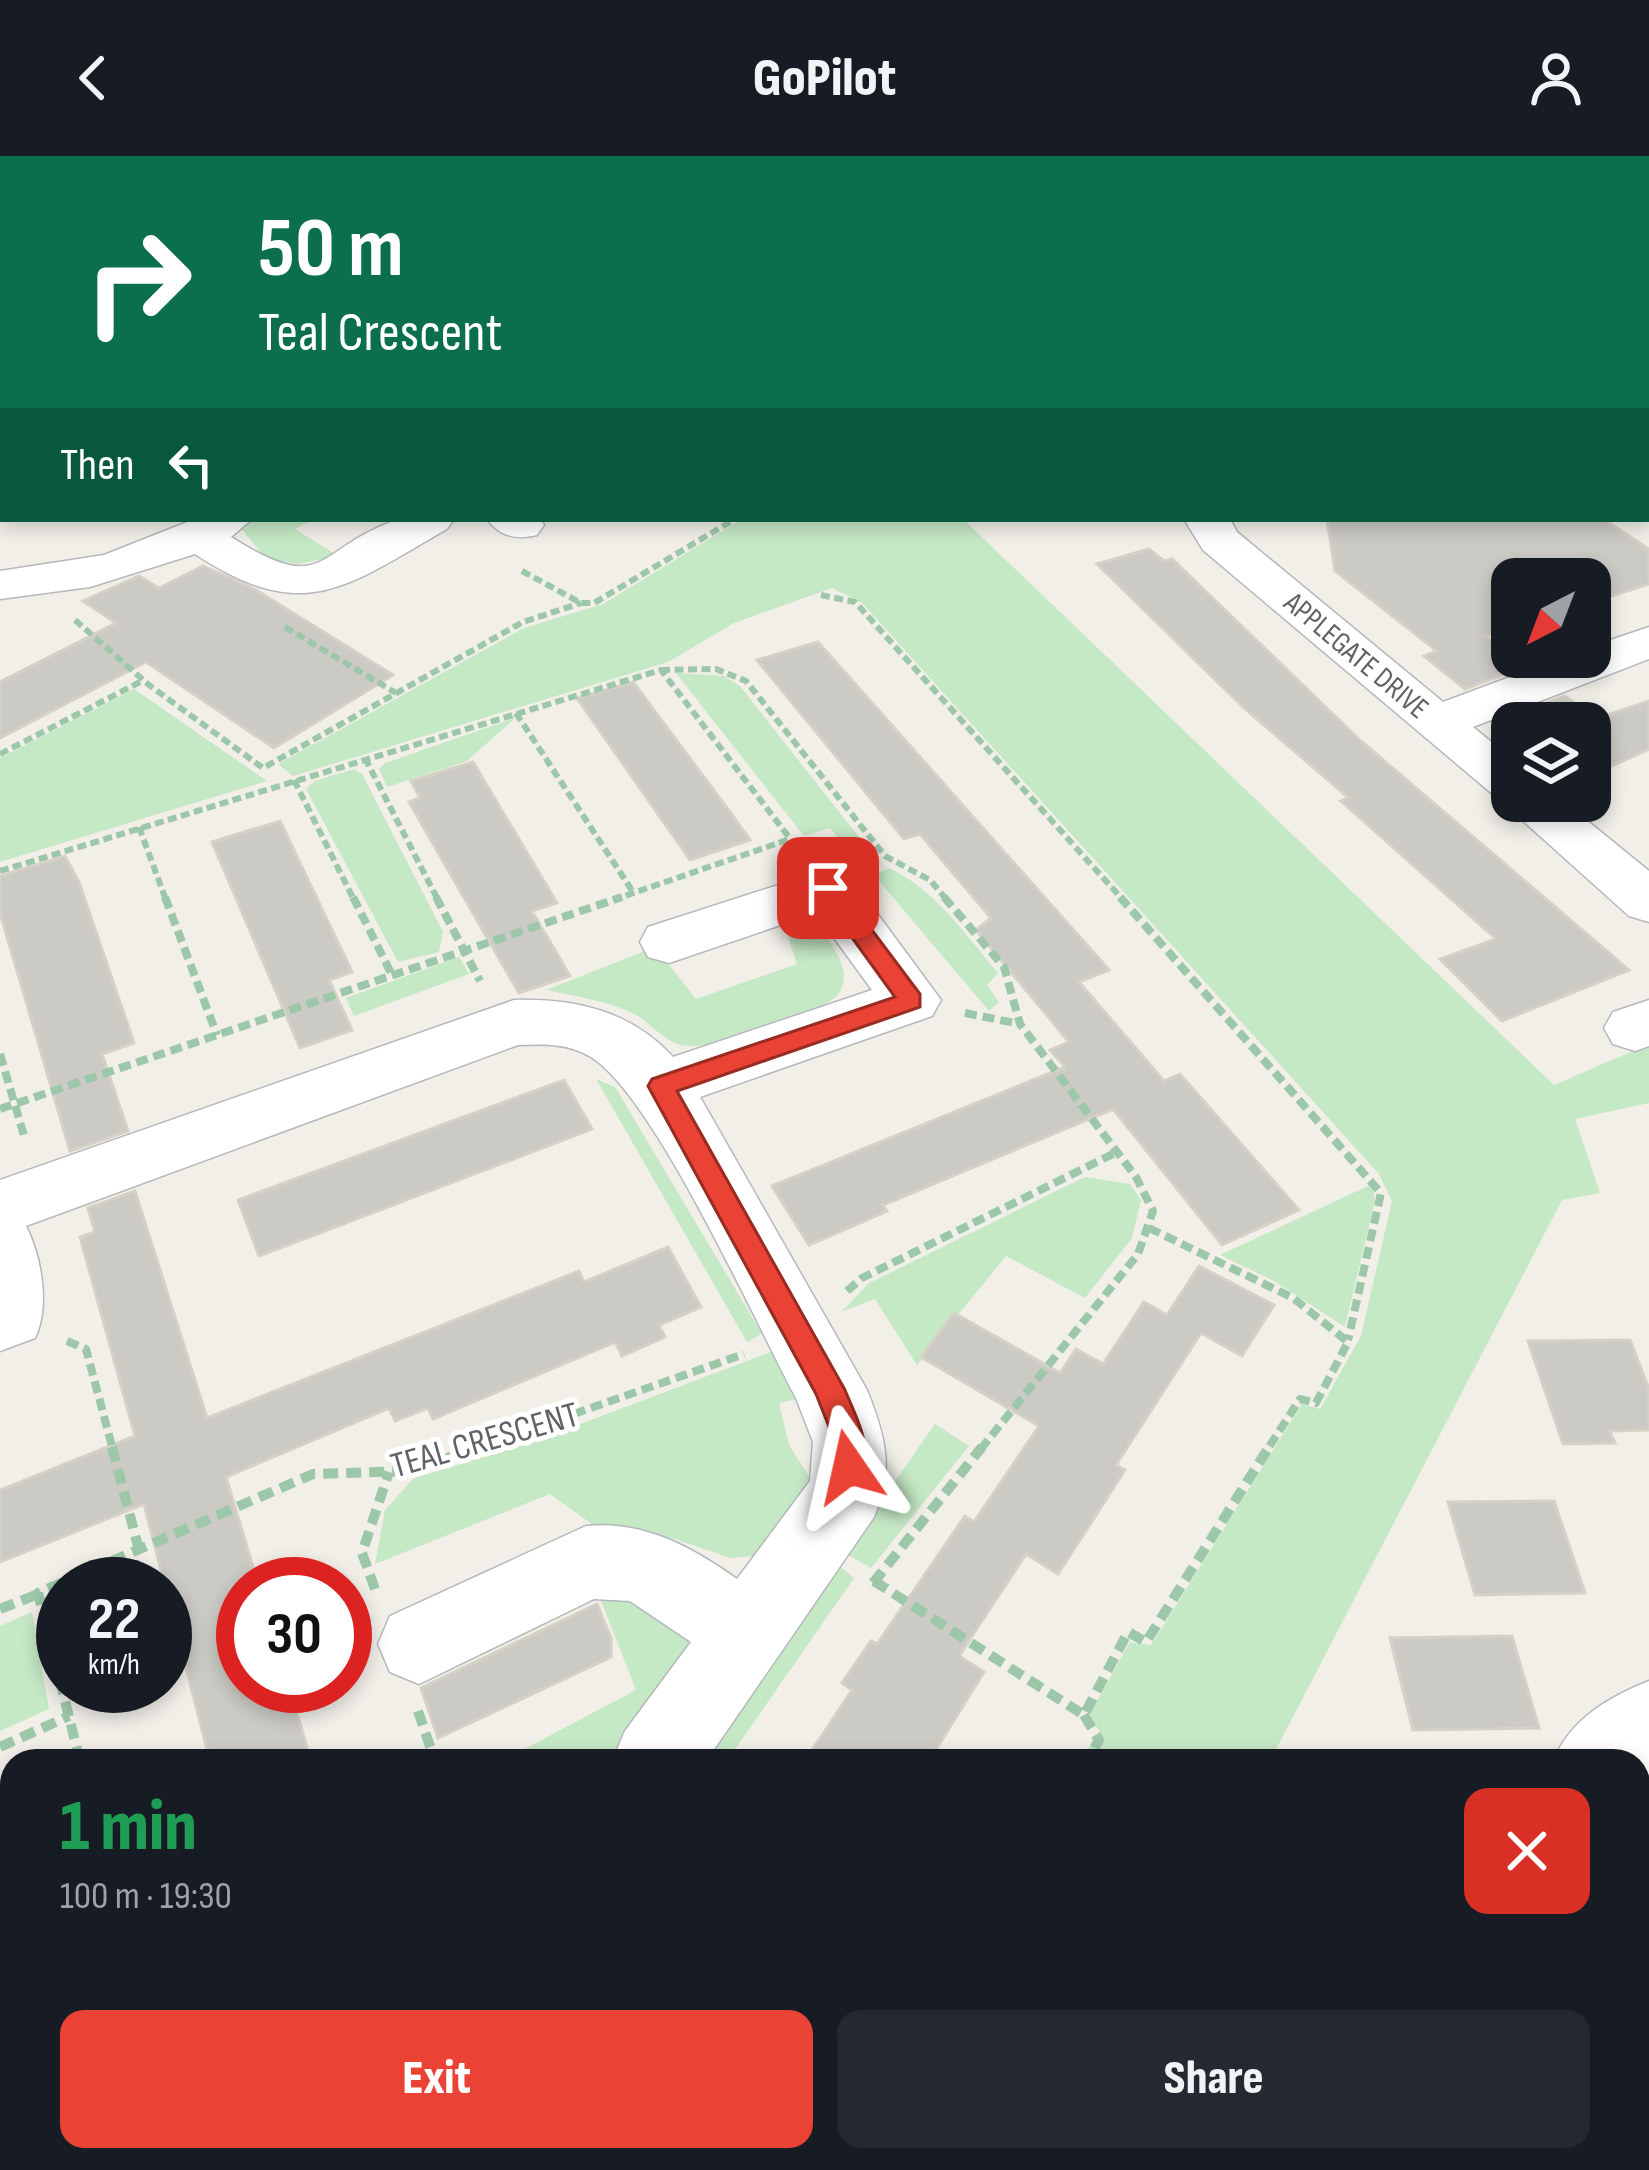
<!DOCTYPE html>
<meta charset="utf-8">
<style>
:root{--surface:#171b24;--page:#242831;--text:#f1f3f6;--muted:#9ea1a6;--accent:#ea4335}
body{margin:0;font-family:"Sofia Sans Condensed",sans-serif;background:var(--page);color:var(--text);height:100vh;display:flex;flex-direction:column;font-size:45px;white-space:nowrap}
*{box-sizing:border-box;margin:0}
p{font-size:39px;color:var(--muted)}
.icon{flex:none;width:66px;height:66px;fill:none;stroke:currentColor;stroke-width:2;stroke-linecap:round;stroke-linejoin:round}
.map{position:relative;flex:1;overflow:hidden}
.drawer{position:absolute;left:0px;top:1593px;width:1650px;height:423px;display:flex;flex-direction:column;background:var(--surface);border-radius:36px 36px 0 0;box-shadow:0 6px 18px #0003}
.drawer>*{flex:none}
.hud{position:absolute;left:0px;top:0px;width:1650px;height:366px;box-shadow:0 6px 18px #0003;background:#0b6e4f;color:#fff;overflow:hidden}
.needle{width:78px;rotate:222deg}
.tools{position:absolute;left:1491px;top:402px;display:grid;gap:24px}
.tools a{display:grid;place-items:center;width:120px;height:120px;border-radius:24px;background:var(--surface);box-shadow:0 6px 18px #0003;font-size:60px}
.speed{position:absolute;left:36px;top:1401px;display:flex;gap:24px;font-size:60px;font-weight:700;text-align:center}
.speed>*{display:grid;place-content:center;width:156px;height:156px;border-radius:50%;background:var(--surface);box-shadow:0 6px 18px #0003;line-height:1}
.speed small{font-size:30px;font-weight:400}
.speed .limit{border:18px solid #d22;background:#fff;color:#111}
.pin{position:absolute;display:grid;place-items:center;width:102px;height:102px;color:#fff;margin:-51px;border-radius:24px;box-shadow:0 6px 18px #0006}
.me{position:absolute;width:132px;margin:-66px;rotate:349deg;stroke-linejoin:round;filter:drop-shadow(0 0 9px #0008)}
.turn{display:flex;align-items:center;gap:42px;height:252px;padding:0 60px;font-size:54px}
.turn .icon{width:156px;height:156px;stroke-width:2.5}
.turn b{display:block;font-size:84px;line-height:102px}
.then{display:flex;align-items:center;height:114px;padding:0 60px;background:#0003;gap:24px;font-size:45px}
.round{display:grid;place-items:center;flex:none;width:126px;height:126px;border-radius:24px;background:var(--page)}
.headline{display:flex;align-items:center;justify-content:space-between;height:204px;padding:0 60px}
h1{font-size:72px;font-weight:800;line-height:90px;color:#1e9e55}
.action{display:flex;gap:24px;margin-top:auto;padding:24px 60px}
.action a{flex:1;height:138px;border-radius:24px;background:var(--accent);color:#fff;font-size:48px;font-weight:800;line-height:138px;text-align:center}
.action a+a{background:var(--page);color:var(--text)}
header{display:flex;justify-content:space-between;align-items:center;height:156px;padding:0 60px;background:var(--surface);font-size:54px;font-weight:800}
.map>svg:first-child{display:block}
.green{fill:#c5e8c5}
.building{fill:#cccac5;stroke:#d6d1c6;stroke-width:3}
.lines{fill:none;stroke-linecap:round;stroke-linejoin:round}
.minor-casing{stroke:#b5b8bc;stroke-width:3}
.path-far3{stroke:#9cc7a9;stroke-width:4.5;stroke-dasharray:8 3;stroke-linecap:butt}
.path-far2{stroke:#9cc7a9;stroke-width:6;stroke-dasharray:9 4.5;stroke-linecap:butt}
.path-far1{stroke:#9cc7a9;stroke-width:8;stroke-dasharray:12 6;stroke-linecap:butt}
.path{stroke:#9cc7a9;stroke-width:10;stroke-dasharray:15 8;stroke-linecap:butt}
.minor{fill:#fff;fill-rule:evenodd}
.route{fill:#ea4335;stroke:#982c22;stroke-width:3}
.labels{text-anchor:middle;dominant-baseline:central;stroke-width:10;stroke-linejoin:round;paint-order:stroke}
.far-street-label{font-size:30px;fill:#5f6368;stroke:#fff}
.street-label{font-size:36px;fill:#5f6368;stroke:#fff}
</style>
<header><svg class="icon" aria-label="back" viewBox="0 0 24 24"><path d="M15 5l-7 7 7 7"/></svg>GoPilot<svg class="icon" aria-label="person" viewBox="0 0 24 24"><circle cx="12" cy="8" r="4"/><path d="M4 21q1-7 8-7t8 7"/></svg></header>
<div class="map">
<svg width="1649" height="2014" viewBox="0 0 1649 2014">
<rect width="100%" height="100%" fill="#f1efe8"/>
<!-- green -->
<g class="green">
<polygon points="253,363 313,363 295,373 338,400 298,408 265,402 241,372"/>
<polygon points="742,363 963,363 1554,929 1649,888 1649,947 1575,963 1600,1037 1562,1044 1270,1605 1081,1605 1093,1584 1102,1581 1090,1558 1130,1486 1151,1489 1302,1248 1320,1253 1361,1180 1392,1045 1379,1018 862,447 832,432 734,467 668,506 293,620 278,608 524,472 603,448"/>
<polygon points="676,517 724,520 740,530 873,699 857,705 830,672 804,680"/>
<polygon points="134,533 267,625 0,706 0,602"/>
<polygon points="515,562 467,605 387,631 379,613 385,607"/>
<polygon points="354,613 362,618 443,776 439,796 398,806 306,633 315,625"/>
<path d="M889,712C935,734 966,779 998,817L987,829L999,846L989,855L874,719Z"/>
<path d="M804,768L824,776C834,794 851,813 841,834C831,857 716,891 689,890C667,890 653,868 634,858C608,845 575,840 546,834L655,791L696,843L797,808L785,771Z"/>
<polygon points="459,801 469,818 354,860 346,842"/>
<polygon points="596,923 615,931 762,1178 747,1186"/>
<polygon points="1085,1021 1130,1028 1141,1044 1132,1082 1085,1142 1006,1100 917,1209 875,1143 841,1156 869,1127"/>
<polygon points="1372,1028 1375,1044 1345,1171 1274,1125 1220,1099"/>
<polygon points="776,1194 803,1242 779,1247 789,1289 810,1322 789,1370 754,1400 730,1402 672,1382 596,1371 550,1338 375,1408 385,1354 414,1322 528,1288"/>
<polygon points="935,1268 969,1290 871,1412 845,1397"/>
<polygon points="841,1411 854,1422 727,1605 700,1605"/>
<polygon points="636,1433 688,1464 688,1497 610,1605 502,1605 636,1534 600,1442"/>
<polygon points="32,1456 49,1553 0,1575 0,1470"/>
<polygon points="854,2004 1400,2004 1401,2014 848,2014"/>
</g>
<!-- building -->
<g class="building">
<polygon points="1327,363 1603,363 1649,393 1649,428 1590,447 1590,423 1512,423 1512,472 1485,480 1525,510 1465,533 1424,500 1437,495 1335,415"/>
<polygon points="1149,393 1164,405 1172,403 1361,585 1629,814 1502,865 1440,803 1496,783 1341,645 1349,642 1244,552 1097,408"/>
<polygon points="203,410 251,431 393,519 274,592 146,506 0,582 0,526 116,467 83,445 139,420 159,432"/>
<polygon points="818,486 1109,814 1079,826 1164,925 1180,918 1299,1054 1222,1089 1113,953 883,1049 887,1055 809,1089 772,1030 1065,911 1050,894 1069,886 976,774 991,762 920,678 904,683 757,504"/>
<polygon points="633,526 730,656 750,684 690,704 577,542"/>
<polygon points="1565,540 1596,563 1649,545 1649,593 1590,620 1590,567 1512,571 1503,564"/>
<polygon points="473,606 557,747 532,755 570,820 519,837 409,646 420,642 411,625"/>
<polygon points="280,665 352,816 329,824 352,874 300,892 212,686"/>
<polygon points="65,700 79,726 134,887 102,898 128,975 70,995 0,757 0,720"/>
<polygon points="564,924 592,973 259,1100 238,1044"/>
<polygon points="135,1035 207,1262 579,1115 584,1126 668,1091 701,1151 659,1169 665,1181 622,1200 615,1186 433,1263 428,1252 395,1265 389,1252 226,1321 258,1428 243,1428 243,1530 289,1530 311,1605 210,1605 144,1348 0,1406 0,1334 135,1280 80,1081 95,1076 88,1052"/>
<polygon points="1199,1110 1274,1149 1242,1200 1201,1177 1116,1309 1125,1314 1058,1418 1026,1398 959,1500 984,1516 929,1605 805,1605 852,1534 842,1527 871,1485 877,1488 965,1360 974,1366 1039,1270 921,1201 954,1157 1060,1217 1076,1193 1103,1208 1144,1146 1167,1159"/>
<polygon points="1630,1184 1649,1233 1649,1274 1610,1275 1615,1287 1563,1288 1528,1185"/>
<polygon points="1554,1345 1585,1437 1475,1439 1448,1346"/>
<polygon points="597,1448 611,1482 611,1501 438,1582 421,1532"/>
<polygon points="1512,1480 1539,1572 1413,1574 1390,1482"/>
</g>
<g class="lines">
<defs>
<g id="minor">
<polygon points="252,0 286,0 251,3"/>
<rect x="550" y="0" width="34" height="3"/>
<polygon points="1649,69 1649,92 1647,93 1647,70"/>
<rect x="0" y="70" width="3" height="22"/>
<rect x="1647" y="224" width="2" height="24"/>
<path d="M195,363H252L231,381C327,442 314,393 396,364C412,359 436,363 454,363L447,373C345,431 305,470 195,398L90,431L0,443V415L104,399Z"/>
<path d="M487,363H540L544,369L537,379C517,384 500,381 487,363Z"/>
<polygon points="1184,363 1230,363 1237,376 1443,546 1563,501 1590,501 1590,491 1649,471 1649,503 1473,571 1512,603 1512,645 1563,645 1649,715 1649,766 1629,760 1502,646 1203,394"/>
<path d="M828,713L848,718L941,844L932,860L700,941L867,1234C885,1279 895,1314 874,1361L706,1605H612L625,1575L691,1486L630,1445L594,1443L419,1528L390,1516L378,1488L390,1460L586,1370C643,1364 692,1391 737,1423L810,1325L813,1286L796,1242C755,1166 655,941 591,901C568,887 544,888 518,889L26,1070C42,1102 50,1151 35,1182L0,1195V1024L514,844C575,842 631,855 673,901L872,834L816,757L669,807L648,801L640,786L648,771Z"/>
<polygon points="1649,844 1649,890 1635,895 1613,888 1604,872 1613,856"/>
<path d="M1649,1525V1618L1638,1626V1605H1553C1571,1563 1607,1542 1649,1525Z"/>
<polygon points="1638,1839 1649,1843 1645,1956 1638,1953"/>
<polygon points="316,2004 417,2004 413,2014 312,2014"/>
</g>
</defs>
<!-- minor casing -->
<use href="#minor" class="minor-casing"/>
<!-- path-far3 -->
<polyline class="path-far3" points="1023,3 1035,0"/>
<!-- path-far2 -->
<g class="path-far2">
<polyline points="522,415 581,447 594,447 735,363"/>
<polyline points="821,439 855,446 1123,744"/>
<polyline points="75,464 149,529 263,612 523,466 581,447"/>
<polyline points="285,471 396,537"/>
<polyline points="661,514 716,513 746,525 885,700 930,724 947,744"/>
<polyline points="516,557 633,736"/>
<polyline points="0,598 144,524"/>
<polyline points="365,602 438,744"/>
<polyline points="294,624 354,744"/>
<polyline points="139,671 166,744"/>
<polyline points="0,715 661,514 798,693"/>
<polyline points="613,744 790,683"/>
</g>
<!-- path-far1 -->
<g class="path-far1">
<polyline points="165,741 217,879"/>
<polyline points="353,741 392,819"/>
<polyline points="436,741 480,825"/>
<polyline points="944,741 1004,811 1020,868 1136,1021 1153,1055 1138,1098 980,1294"/>
<polyline points="1120,741 1381,1037 1348,1184"/>
<polyline points="965,857 1020,868"/>
<polyline points="0,898 25,983"/>
<polyline points="0,953 622,741"/>
<polyline points="1149,1072 1293,1142 1348,1186 1316,1247 1300,1243 1267,1294"/>
<polyline points="847,1135 862,1122 1117,996"/>
<polyline points="67,1185 86,1193 113,1294"/>
<polyline points="472,1294 744,1198"/>
</g>
<!-- path -->
<g class="path">
<polyline points="112,1291 139,1394"/>
<polyline points="874,1425 1084,1559 1128,1476 1146,1486 1269,1291"/>
<polyline points="873,1427 982,1291"/>
<polyline points="375,1433 362,1397 389,1316"/>
<polyline points="0,1453 38,1438"/>
<polyline points="418,1555 435,1605"/>
<polyline points="1084,1559 1099,1584 1087,1605"/>
<polyline points="0,1591 69,1560"/>
<polyline points="80,1605 38,1437 313,1318 406,1315 482,1291"/>
<polyline points="247,2004 263,2014"/>
<polyline points="127,2014 133,2004"/>
<polyline points="459,2014 466,2004"/>
<polyline points="857,2014 863,2004"/>
</g>
<!-- minor -->
<use href="#minor" class="minor"/>
</g>
<!-- route -->
<path class="route" d="M828,724L836,726L920,838V851L677,935L845,1234C856,1262 874,1290 860,1321L849,1325L838,1321L835,1286L816,1238L648,930L652,923L895,841L816,732Z"/>
<g class="labels">
<!-- far-street labels -->
<g class="far-street-label">
<text transform="translate(1356 500) rotate(40)">APPLEGATE DRIVE</text>
</g>
<!-- street labels -->
<g class="street-label">
<text transform="translate(485 1285) rotate(-16)">TEAL CRESCENT</text>
</g>
</g>
</svg>
<div class="tools">
<a><svg class="needle" viewBox="-14 -14 28 28"><path d="M0-13l5 13h-10z" fill="#e53935"/><path d="M0 13l5-13h-10z" fill="#9ea1a6"/></svg></a>
<a><svg class="icon" aria-label="layers" viewBox="0 0 24 24"><path d="M12 4l9 5-9 5-9-5zM3 14l9 5 9-5"/></svg></a>
</div>
<div class="speed"><div>22<small>km/h</small></div><div class="limit">30</div></div>
<div class="pin" style="left:828px;top:732px;background:#d93025"><svg class="icon" aria-label="arrive" viewBox="0 0 24 24"><path d="M6 21V4h12l-3 4 3 4H6"/></svg></div>
<svg class="me" style="left:849px;top:1311px" viewBox="-20 -20 40 40"><path d="M0-17L14 15 0 8-14 15z" fill="#ea4335" stroke="#fff" stroke-width="4"/></svg>
<div class="hud">
<div class="turn"><svg class="icon" aria-label="right" viewBox="0 0 24 24"><path d="M7 20v-9h11M14 6l5 5-5 5"/></svg><div><b>50 m</b>Teal Crescent</div></div>
<div class="then">Then<svg class="icon" aria-label="left" viewBox="0 0 24 24"><path d="M17 20v-9H6M10 6l-5 5 5 5"/></svg></div>
</div>
<section class="drawer">
<div class="headline"><div><h1>1 min</h1><p>100 m · 19:30</p></div><a class="round" style="background:#d93025;color:#fff"><svg class="icon" aria-label="close" viewBox="0 0 24 24"><path d="M6 6l12 12M18 6L6 18"/></svg></a></div>
<div class="action"><a>Exit</a><a>Share</a></div>
</section>
</div>
